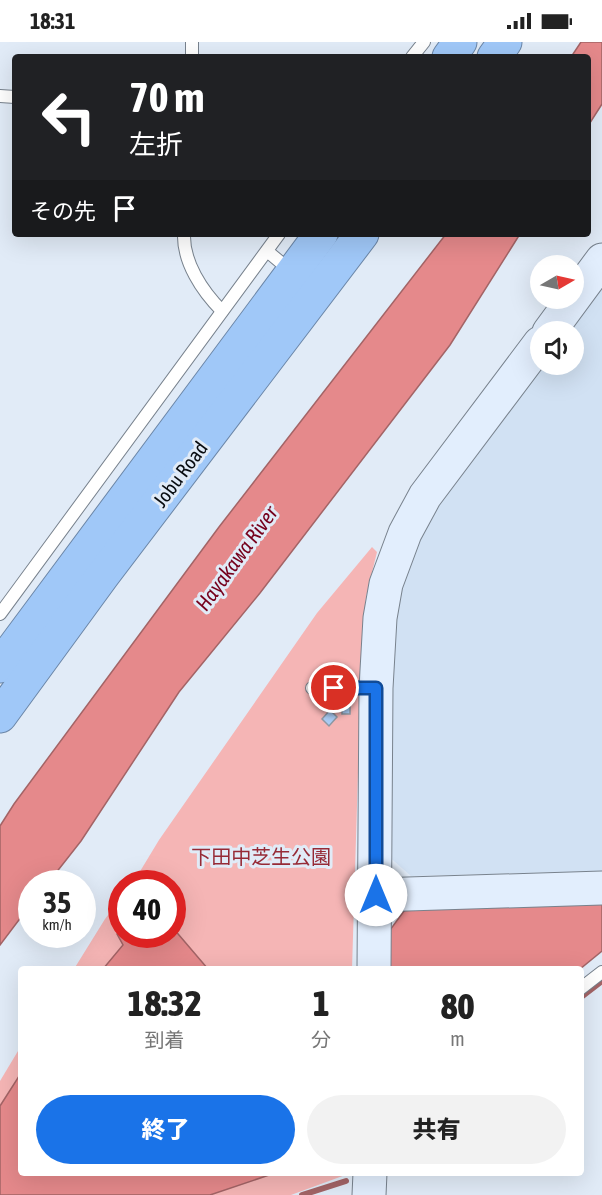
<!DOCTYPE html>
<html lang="ja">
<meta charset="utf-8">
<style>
:root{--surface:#fff;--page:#f2f2f2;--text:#222;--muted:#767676;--accent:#1a73e8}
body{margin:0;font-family:"Asap Condensed","Noto Sans JP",sans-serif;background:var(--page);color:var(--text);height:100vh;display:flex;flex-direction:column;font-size:22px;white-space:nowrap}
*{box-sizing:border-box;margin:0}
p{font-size:20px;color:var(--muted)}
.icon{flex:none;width:33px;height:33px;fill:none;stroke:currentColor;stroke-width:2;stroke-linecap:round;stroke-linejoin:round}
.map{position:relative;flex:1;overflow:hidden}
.sheet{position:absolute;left:18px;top:924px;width:566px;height:210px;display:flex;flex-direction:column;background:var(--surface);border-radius:6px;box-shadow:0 6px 24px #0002}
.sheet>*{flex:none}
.hud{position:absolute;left:12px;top:12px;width:579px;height:183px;border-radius:6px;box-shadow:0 6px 24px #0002;background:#202124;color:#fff;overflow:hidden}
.needle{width:39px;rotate:81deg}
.fabs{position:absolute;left:530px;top:213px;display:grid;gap:12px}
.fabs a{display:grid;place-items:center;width:54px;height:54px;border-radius:50%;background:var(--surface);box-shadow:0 6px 24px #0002;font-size:30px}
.speed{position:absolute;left:18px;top:828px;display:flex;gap:12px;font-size:30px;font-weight:700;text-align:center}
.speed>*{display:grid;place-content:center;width:78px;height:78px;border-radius:50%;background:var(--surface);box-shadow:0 6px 24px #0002;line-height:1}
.speed small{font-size:15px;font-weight:400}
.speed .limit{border:9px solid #d22;background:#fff;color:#111}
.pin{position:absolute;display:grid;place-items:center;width:51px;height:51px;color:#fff;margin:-26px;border:3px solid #fff;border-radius:50%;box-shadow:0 2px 6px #0007}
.me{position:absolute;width:66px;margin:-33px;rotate:0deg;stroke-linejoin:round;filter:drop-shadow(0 0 4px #0008)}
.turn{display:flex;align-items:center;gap:21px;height:126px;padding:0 18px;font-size:27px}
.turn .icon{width:78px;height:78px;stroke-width:2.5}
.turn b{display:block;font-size:42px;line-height:51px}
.then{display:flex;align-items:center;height:57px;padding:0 18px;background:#0003;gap:12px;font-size:22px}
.eta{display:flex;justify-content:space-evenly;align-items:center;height:102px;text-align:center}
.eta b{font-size:36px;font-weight:800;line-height:42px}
.button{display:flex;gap:12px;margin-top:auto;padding:12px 18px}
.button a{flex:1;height:69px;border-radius:36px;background:var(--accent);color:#fff;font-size:24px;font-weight:800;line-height:69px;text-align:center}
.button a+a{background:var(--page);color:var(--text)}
.status{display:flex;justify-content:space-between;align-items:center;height:42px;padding:0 30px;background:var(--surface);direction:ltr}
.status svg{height:16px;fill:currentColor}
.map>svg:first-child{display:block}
.built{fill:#d1e1f3}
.green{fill:#f5b5b5}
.water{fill:#e5898b;stroke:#a36466;stroke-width:1.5}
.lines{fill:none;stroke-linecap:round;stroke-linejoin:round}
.stream{stroke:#a36466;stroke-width:6}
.building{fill:#a9cbf3;stroke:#8e98a3;stroke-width:1.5}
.lane-casing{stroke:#78828d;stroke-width:14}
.secondary-casing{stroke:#78828d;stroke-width:35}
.highway-casing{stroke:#6b86a7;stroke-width:35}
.lane{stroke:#fff;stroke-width:12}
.secondary{stroke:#e2eefd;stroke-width:33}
.highway{stroke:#a0c8f8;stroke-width:33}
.route-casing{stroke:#114b97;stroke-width:15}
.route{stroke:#1a73e8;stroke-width:10}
.labels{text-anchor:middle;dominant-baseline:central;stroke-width:6;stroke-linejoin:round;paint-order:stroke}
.street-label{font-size:20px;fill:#080c10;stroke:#e1ebf7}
.park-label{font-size:20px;fill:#962a36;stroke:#e1ebf7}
.water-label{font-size:21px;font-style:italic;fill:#75001c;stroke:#e1ebf7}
</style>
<div class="status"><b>18:31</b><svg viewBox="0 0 49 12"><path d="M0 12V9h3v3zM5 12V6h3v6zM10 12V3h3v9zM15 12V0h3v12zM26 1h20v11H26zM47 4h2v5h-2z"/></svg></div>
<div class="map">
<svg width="602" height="1153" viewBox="0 0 602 1153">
<rect width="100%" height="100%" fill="#e1ebf7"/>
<!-- built -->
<polygon class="built" points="602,237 602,829 411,834 386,812 390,650 396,563 405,523 429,472 540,322 573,322 573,290 564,289"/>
<!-- green -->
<g class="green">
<polygon points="372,505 377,510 366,555 362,600 352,927 74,927 105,877 121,856 122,892 172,892 172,842 133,841 159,798 317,571"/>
<polygon points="21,1004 21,1131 348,1132 291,1153 0,1153 0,1039"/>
</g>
<!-- water -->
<g class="water">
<polygon points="581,0 602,0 602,62 588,84 588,15 571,15"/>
<polygon points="446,192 520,192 450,303 260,551 179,650 81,799 48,841 32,842 31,862 0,903 0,784 14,762 219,485"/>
<polygon points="602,858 602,909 580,927 389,927 390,888 407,865"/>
<polygon points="173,886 208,927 103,927 123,903 117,892 121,889 122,892 172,892"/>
<polygon points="21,1031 21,1131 275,1131 210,1153 0,1153 0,1064"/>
</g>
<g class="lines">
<!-- stream -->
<g class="stream">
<polyline points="580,956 602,939"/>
<polyline points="302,1153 346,1139"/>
</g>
</g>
<!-- building -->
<g class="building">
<rect x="342" y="659" width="8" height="13"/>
<polygon points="330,668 337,675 329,684 322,677"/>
</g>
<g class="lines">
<defs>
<g id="lane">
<polyline points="192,15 192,0"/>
<polyline points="412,15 424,0"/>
<polyline points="0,54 15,55"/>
<path d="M184,192C183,220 202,249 222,269"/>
<polyline points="267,209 292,230"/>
<polyline points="0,572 279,192"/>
<polyline points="312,646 375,646"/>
<polyline points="580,947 602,930"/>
</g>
<g id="secondary">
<polyline points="549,290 602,218"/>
<polyline points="376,853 602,846"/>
<polyline points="374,927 376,646 380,576 386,542 405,491 425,454 540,301"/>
<polyline points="369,1153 370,1131"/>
</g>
<g id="highway">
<polyline points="449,15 460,0"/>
<polyline points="494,15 505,0"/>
<polyline points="0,624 321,192"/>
<polyline points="0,674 103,533 362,192"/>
</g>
</defs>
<!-- lane casing -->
<use href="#lane" class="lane-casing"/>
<!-- secondary casing -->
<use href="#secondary" class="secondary-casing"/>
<!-- highway casing -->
<use href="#highway" class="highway-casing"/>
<!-- lane -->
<use href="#lane" class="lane"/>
<!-- secondary -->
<use href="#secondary" class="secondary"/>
<!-- highway -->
<use href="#highway" class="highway"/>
</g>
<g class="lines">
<defs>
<polyline id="route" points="334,646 376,646 376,853"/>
</defs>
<!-- route casing -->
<use href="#route" class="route-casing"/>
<!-- route -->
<use href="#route" class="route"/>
</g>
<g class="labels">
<!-- street labels -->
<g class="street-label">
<text transform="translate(180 432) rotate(-53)">Jobu Road</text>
</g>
<!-- park labels -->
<g class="park-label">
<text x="261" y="814">下田中芝生公園</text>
</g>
<!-- water labels -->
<g class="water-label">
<text transform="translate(236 516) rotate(-54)">Hayakawa River</text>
</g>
</g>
</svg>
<div class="fabs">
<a><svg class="needle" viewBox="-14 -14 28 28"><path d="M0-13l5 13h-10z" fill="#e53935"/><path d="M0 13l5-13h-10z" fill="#767676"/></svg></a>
<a><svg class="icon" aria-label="sound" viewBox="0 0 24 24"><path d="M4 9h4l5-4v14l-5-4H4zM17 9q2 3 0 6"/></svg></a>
</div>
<div class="speed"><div>35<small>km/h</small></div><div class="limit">40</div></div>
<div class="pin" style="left:334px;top:646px;background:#d93025"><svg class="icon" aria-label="arrive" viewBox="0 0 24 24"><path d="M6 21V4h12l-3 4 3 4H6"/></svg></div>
<svg class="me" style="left:376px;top:853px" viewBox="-20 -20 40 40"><circle r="19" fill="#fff"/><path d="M0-13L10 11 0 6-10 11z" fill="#1a73e8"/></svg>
<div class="hud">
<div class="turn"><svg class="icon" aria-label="left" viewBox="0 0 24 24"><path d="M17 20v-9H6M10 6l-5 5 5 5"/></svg><div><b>70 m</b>左折</div></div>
<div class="then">その先<svg class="icon" aria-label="arrive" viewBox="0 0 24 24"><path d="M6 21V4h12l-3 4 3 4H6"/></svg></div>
</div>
<section class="sheet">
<div class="eta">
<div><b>18:32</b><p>到着</p></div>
<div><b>1</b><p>分</p></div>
<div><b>80</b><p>m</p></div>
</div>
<div class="button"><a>終了</a><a>共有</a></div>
</section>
</div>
